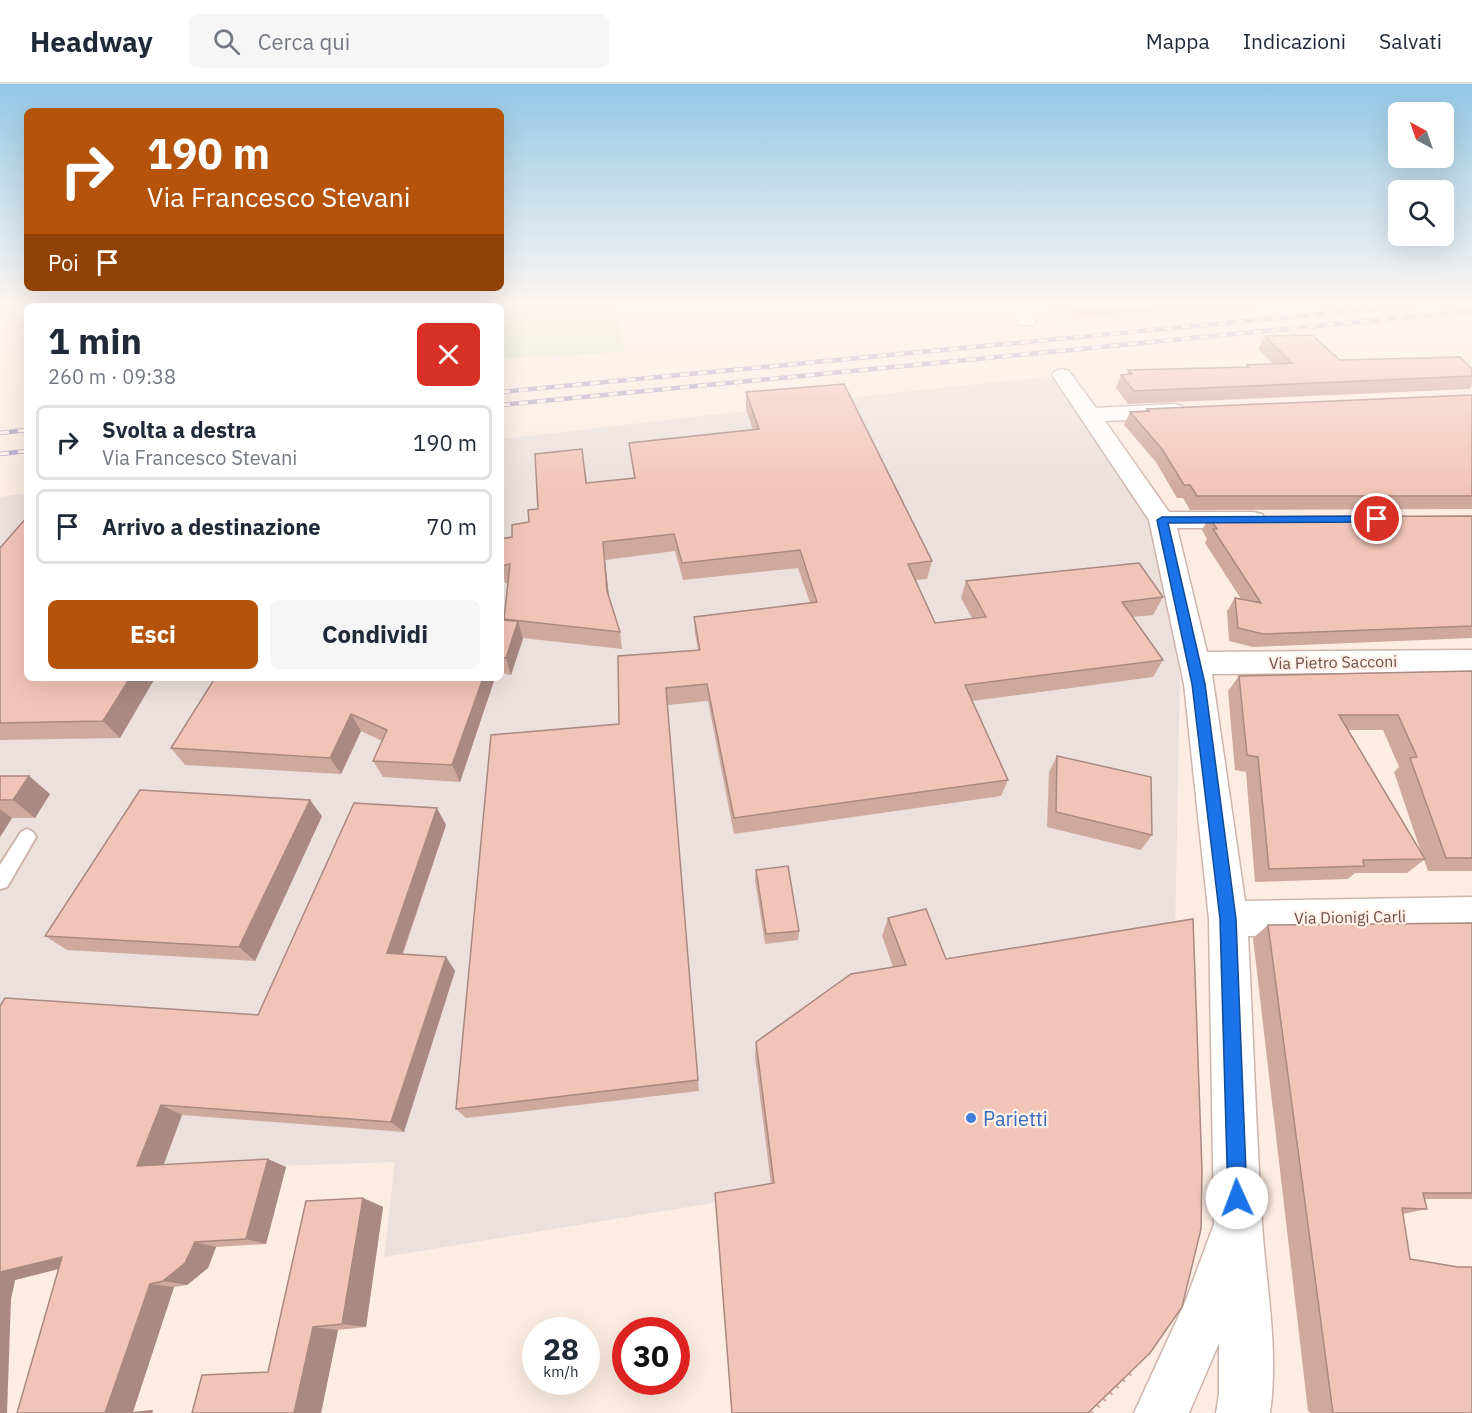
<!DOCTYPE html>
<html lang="it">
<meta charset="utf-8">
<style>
:root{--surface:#fff;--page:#f6f6f7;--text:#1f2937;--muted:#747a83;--line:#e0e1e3;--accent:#b45309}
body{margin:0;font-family:"IBM Plex Sans",sans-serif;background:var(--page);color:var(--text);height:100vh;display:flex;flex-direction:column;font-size:22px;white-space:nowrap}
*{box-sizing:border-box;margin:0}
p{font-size:20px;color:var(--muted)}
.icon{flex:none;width:33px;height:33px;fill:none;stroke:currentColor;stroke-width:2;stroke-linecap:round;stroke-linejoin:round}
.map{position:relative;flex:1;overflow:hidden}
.details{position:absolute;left:24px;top:219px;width:480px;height:378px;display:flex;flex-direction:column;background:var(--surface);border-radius:9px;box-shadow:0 6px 24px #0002}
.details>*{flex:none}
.banner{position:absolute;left:24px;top:24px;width:480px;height:183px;border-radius:9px;box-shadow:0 6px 24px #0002;background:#b45309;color:#fff;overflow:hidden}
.needle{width:39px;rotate:320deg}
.tools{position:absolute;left:1388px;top:18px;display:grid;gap:12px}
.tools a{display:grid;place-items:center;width:66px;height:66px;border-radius:9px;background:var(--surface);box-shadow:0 6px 24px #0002;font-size:30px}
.speed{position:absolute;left:522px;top:1233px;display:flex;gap:12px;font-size:30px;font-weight:700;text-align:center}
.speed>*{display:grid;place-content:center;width:78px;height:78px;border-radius:50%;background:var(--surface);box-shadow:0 6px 24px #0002;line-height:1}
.speed small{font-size:15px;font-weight:400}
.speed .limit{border:9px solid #d22;background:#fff;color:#111}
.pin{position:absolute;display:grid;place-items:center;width:51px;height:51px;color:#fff;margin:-26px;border:3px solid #fff;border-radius:50%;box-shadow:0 2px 6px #0007}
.me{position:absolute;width:66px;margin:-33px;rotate:358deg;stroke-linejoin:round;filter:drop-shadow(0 0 4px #0008)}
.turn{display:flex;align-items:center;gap:21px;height:126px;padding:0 24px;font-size:27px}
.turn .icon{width:78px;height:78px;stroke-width:2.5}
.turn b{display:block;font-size:42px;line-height:51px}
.then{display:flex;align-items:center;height:57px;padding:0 24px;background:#0003;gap:12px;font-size:22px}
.round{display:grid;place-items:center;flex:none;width:63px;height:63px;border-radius:9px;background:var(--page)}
.head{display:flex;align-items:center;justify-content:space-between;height:102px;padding:0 24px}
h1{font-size:36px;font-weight:800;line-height:45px}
.primary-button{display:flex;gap:12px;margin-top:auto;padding:12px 24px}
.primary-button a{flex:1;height:69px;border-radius:9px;background:var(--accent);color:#fff;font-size:24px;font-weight:800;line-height:69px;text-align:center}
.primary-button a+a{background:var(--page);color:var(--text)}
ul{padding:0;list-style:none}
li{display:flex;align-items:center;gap:18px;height:75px;margin:0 12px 9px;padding:0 12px;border:3px solid var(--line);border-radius:9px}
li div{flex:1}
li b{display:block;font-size:22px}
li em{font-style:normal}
header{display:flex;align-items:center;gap:36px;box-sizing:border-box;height:84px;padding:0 30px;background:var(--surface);border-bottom:2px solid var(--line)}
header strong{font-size:28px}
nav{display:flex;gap:33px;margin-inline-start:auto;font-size:21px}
.search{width:420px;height:54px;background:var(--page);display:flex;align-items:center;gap:15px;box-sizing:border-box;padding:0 21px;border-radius:9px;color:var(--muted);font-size:22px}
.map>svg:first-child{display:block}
.industrial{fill:#ebe0dc}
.green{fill:#d8e9bf}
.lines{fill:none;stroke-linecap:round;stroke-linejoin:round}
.lane-casing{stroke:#cfb4ab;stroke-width:4}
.street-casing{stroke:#cfb4ab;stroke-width:3}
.path{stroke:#d6a79c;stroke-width:5;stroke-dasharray:2 7;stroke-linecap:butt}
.lane{fill:#fff;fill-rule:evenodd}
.street{fill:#fff;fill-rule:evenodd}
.rail-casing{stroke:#ada0c5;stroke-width:4.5}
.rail{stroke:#fff1e7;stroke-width:3;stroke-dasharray:9;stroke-linecap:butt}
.wall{fill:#d0a99e;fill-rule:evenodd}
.shaded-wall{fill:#a98981}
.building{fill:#f2c4b8;stroke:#a98981;stroke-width:1.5}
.route{fill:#1a73e8;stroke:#114b97;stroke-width:1.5}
.shop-dot{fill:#3f7fe0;stroke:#fff1e7;stroke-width:2}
.labels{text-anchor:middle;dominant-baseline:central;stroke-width:4.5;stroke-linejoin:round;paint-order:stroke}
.street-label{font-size:16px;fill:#734f48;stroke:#fff1e7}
.near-shop-label{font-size:20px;fill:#366cbe;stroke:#fff1e7;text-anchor:start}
</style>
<header>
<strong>Headway</strong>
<div class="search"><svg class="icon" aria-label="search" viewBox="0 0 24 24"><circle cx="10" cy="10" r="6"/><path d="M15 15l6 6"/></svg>Cerca qui</div>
<nav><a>Mappa</a><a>Indicazioni</a><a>Salvati</a></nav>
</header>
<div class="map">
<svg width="1472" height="1329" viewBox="0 0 1472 1329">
<rect width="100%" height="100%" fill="#fcece1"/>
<!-- industrial -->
<g class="industrial">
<polygon points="1046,221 1310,221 1062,241"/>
<polygon points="1051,292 1149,434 1180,583 1175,853 773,1109 384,1173 395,1078 0,1092 0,413 27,409 27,594 501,594 501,355 746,327 746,325"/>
</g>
<!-- green -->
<polygon class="green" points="31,221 614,221 625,268 501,275 501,222"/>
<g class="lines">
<defs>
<polygon id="lane" points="27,745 33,748 36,753 7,803 0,805 0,781 21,748"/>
<g id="street">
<polygon points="1009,221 1027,221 1036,237 1033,241 1019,241"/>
<path d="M1062,285L1069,287L1096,324L1174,320L1182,322L1185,327L1182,332L1174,334L1105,337L1169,428H1253L1262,430L1266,436L1262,442L1253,444H1177L1207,568L1472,566V588L1212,590L1245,817L1472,813V849L1248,852C1253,948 1256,1043 1262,1139C1266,1201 1279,1267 1270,1329H1216L1219,1310V1259L1189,1329H1134L1186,1216L1214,1140L1209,835L1184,600L1149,436L1052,291L1055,287Z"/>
</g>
</defs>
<!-- lane casing -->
<use href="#lane" class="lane-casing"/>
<!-- street casing -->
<use href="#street" class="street-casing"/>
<!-- path -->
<polyline class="path" points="1091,1329 1134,1285"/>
<!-- lane -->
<use href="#lane" class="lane"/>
<!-- street -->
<use href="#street" class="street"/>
<defs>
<g id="rail">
<polyline points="501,308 1414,221"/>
<polyline points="501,321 1472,227"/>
<polyline points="0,349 27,346"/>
<polyline points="0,370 27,367"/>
</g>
</defs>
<!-- rail casing -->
<use href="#rail" class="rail-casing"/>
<!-- rail -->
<use href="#rail" class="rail"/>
</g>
<!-- wall -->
<g class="wall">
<polygon points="1062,221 1176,221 1174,225 1075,234"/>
<polygon points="1242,221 1259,221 1244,222"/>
<polygon points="1265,252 1340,276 1472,285 1472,301 1469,305 1128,320 1116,304 1121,291 1127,291 1128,286 1246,283 1247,281 1273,280 1258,265"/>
<polygon points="746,308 932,477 927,495 915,496 935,539 972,534 961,514 966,497 1163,513 1153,531 1132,533 1163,576 1153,593 972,617 1008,696 1001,712 734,750 708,617 667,621 699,1007 466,1034 456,1025 619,640 698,566 695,550 694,533 810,519 798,484 683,496 675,467 605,476 609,512 620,548 622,565 522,554 511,591 501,589 501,536 504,537 508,499 505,499 501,485 501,455 512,453 529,438 538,425 585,382 587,399 634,394 629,359 753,346 746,325"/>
<polygon points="1472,311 1472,425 1190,426 1183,414 1177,414 1156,378 1124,341 1130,328 1146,327 1147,325"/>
<polygon points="1472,432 1472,554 1253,563 1229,557 1227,527 1235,514 1241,515 1205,459 1207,455 1202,446 1209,433"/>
<polygon points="0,464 27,594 155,594 120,654 0,656"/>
<path d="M1472,587V787H1428L1424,776L1407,789H1355L1348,795L1255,798L1246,688L1235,686L1228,607L1239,592ZM1348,646H1383L1399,683L1394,688L1422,771Z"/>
<polygon points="495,594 460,698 383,693 373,677 382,657 361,647 341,690 185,681 171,664"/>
<polygon points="1057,672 1152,751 1141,766 1047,743 1049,688"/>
<polygon points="0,692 29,692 50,710 35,734 12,734 0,753"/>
<polygon points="322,732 255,877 67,866 45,852"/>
<polygon points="446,741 403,870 446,873 455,887 404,1048 182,1031 164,1080 286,1083 266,1160 216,1163 208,1184 187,1201 174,1203 133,1328 153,1326 152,1329 17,1329 59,1185 15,1196 11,1215 0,922 258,931"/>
<polygon points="756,786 799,847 798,856 765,860 755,796"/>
<polygon points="888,834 946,875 1202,1086 771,1100 755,973 756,958 893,883 882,852"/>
<polygon points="1472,839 1472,1115 1425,1115 1427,1125 1403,1130 1410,1175 1472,1329 1311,1329 1308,1327 1253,854 1268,841"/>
<polygon points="363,1114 383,1123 366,1243 338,1246 321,1329 192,1329 268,1288"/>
</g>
<!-- shaded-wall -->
<g class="shaded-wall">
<polygon points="603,458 605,476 610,524 607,507"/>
<polygon points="518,537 523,555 511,591 506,574"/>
<polygon points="130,594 155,594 120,654 103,637"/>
<polygon points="483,594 495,594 460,698 452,681"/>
<polygon points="351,630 361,647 341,690 330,674"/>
<polygon points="29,692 50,710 35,734 13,716"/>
<polygon points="310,716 322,732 255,877 239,863"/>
<polygon points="437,724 446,741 398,882 387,869"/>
<polygon points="0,725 12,734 0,753"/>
<polygon points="446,873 455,887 404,1048 391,1038"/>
<polygon points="161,1021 182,1031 160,1090 137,1082"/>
<polygon points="268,1075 286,1083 266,1160 246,1155"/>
<polygon points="363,1114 383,1123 366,1243 342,1240"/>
<polygon points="195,1158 216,1163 208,1184 187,1201 163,1197"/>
<polygon points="62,1173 89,1177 15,1196 11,1215 7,1329 0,1329 0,1188"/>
<polygon points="150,1200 174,1203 133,1328 153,1326 152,1329 105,1329"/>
<polygon points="313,1243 338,1246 321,1329 294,1329"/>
</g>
<!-- building -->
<g class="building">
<polygon points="1312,251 1340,276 1460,273 1472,285 1472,292 1134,307 1121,291 1132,290 1128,286 1249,283 1247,281 1292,279 1265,252"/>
<polygon points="844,300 932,477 908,480 935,539 986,533 966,497 1139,479 1163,513 1122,518 1163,576 965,601 1008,696 734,734 707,600 666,604 698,996 456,1025 491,651 619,640 618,572 700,566 694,533 817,518 800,466 682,479 674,450 603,458 607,507 620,548 504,535 510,480 501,482 501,455 512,453 512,441 529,438 528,426 538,425 535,370 582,365 586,399 635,394 629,359 759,345 746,308"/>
<polygon points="1472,311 1472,412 1197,412 1190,401 1184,401 1162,365 1130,328 1149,327 1147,325"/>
<polygon points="1472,432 1472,542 1263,550 1238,544 1235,514 1261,519 1213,445 1217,445 1209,433"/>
<polygon points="27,433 27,594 130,594 103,637 0,639 0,464"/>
<polygon points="501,536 518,537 506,574 501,573"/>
<polygon points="1472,587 1472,774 1446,774 1410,674 1417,673 1398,631 1339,631 1425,775 1363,776 1364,782 1269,785 1258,673 1247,671 1239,592"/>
<polygon points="215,594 483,594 452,681 373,677 387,646 351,630 330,674 171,664"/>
<polygon points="1057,672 1151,693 1152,751 1056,728"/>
<polygon points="0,692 29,692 13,716 0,716"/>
<polygon points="140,706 310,716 239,863 45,852"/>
<polygon points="354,719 437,724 387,869 446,873 391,1038 161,1021 137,1082 268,1075 246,1155 195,1158 185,1179 163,1197 150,1200 105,1329 17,1329 62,1173 0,1188 0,922 5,914 258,931"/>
<polygon points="788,782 799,847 766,850 756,786"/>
<polygon points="926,825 946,875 1193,835 1202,1086 1201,1145 1182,1223 1150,1269 1088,1329 732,1329 715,1109 774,1099 756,958 851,890 906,881 888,834"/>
<polygon points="1472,839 1472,1109 1423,1109 1427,1125 1402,1124 1410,1175 1458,1183 1472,1183 1472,1329 1333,1329 1268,841"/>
<polygon points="363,1114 342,1240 313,1243 294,1329 192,1329 202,1291 268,1288 306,1117"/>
</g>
<!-- sky -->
<linearGradient id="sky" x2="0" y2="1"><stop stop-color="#93c8e6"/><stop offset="0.54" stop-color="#fef6f2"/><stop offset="1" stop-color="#fef6f2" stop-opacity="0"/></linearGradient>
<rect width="1472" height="407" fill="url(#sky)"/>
<!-- route -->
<polygon class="route" points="1377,432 1382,435 1380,438 1168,439 1205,600 1236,835 1247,1114 1244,1121 1237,1124 1230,1121 1228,1114 1220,835 1192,600 1157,436 1162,433"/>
<!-- markers -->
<circle class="shop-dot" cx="971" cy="1034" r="6"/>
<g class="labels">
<!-- street labels -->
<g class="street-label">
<text transform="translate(1333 578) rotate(-1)">Via Pietro Sacconi</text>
<text transform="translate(1350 833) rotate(-1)">Via Dionigi Carli</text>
</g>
<!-- near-shop labels -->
<g class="near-shop-label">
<text x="983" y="1034">Parietti</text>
</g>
</g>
</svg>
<div class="tools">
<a><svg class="needle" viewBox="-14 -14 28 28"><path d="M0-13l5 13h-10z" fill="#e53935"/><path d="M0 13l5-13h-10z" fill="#747a83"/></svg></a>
<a><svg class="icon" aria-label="search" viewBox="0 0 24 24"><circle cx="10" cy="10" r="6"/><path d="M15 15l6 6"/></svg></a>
</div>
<div class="speed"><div>28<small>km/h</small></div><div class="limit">30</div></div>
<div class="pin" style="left:1377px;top:435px;background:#d93025"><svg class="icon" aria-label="arrive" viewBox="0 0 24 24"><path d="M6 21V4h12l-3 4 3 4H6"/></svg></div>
<svg class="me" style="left:1237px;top:1114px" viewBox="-20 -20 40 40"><circle r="19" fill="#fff"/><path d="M0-13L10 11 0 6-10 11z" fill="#1a73e8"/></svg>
<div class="banner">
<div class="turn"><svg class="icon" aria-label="right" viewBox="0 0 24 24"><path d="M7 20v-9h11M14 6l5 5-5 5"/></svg><div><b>190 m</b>Via Francesco Stevani</div></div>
<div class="then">Poi<svg class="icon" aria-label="arrive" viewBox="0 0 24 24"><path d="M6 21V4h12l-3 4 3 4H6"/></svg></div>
</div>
<section class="details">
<div class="head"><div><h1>1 min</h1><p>260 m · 09:38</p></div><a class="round" style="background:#d93025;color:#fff"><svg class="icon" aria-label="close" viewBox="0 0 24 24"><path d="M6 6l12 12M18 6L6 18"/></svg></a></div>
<ul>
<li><svg class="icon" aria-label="right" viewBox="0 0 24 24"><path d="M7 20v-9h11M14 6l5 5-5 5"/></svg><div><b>Svolta a destra</b><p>Via Francesco Stevani</p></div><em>190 m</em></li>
<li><svg class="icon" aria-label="arrive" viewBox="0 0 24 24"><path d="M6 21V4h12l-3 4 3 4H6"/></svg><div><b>Arrivo a destinazione</b></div><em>70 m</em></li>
</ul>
<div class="primary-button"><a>Esci</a><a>Condividi</a></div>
</section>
</div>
